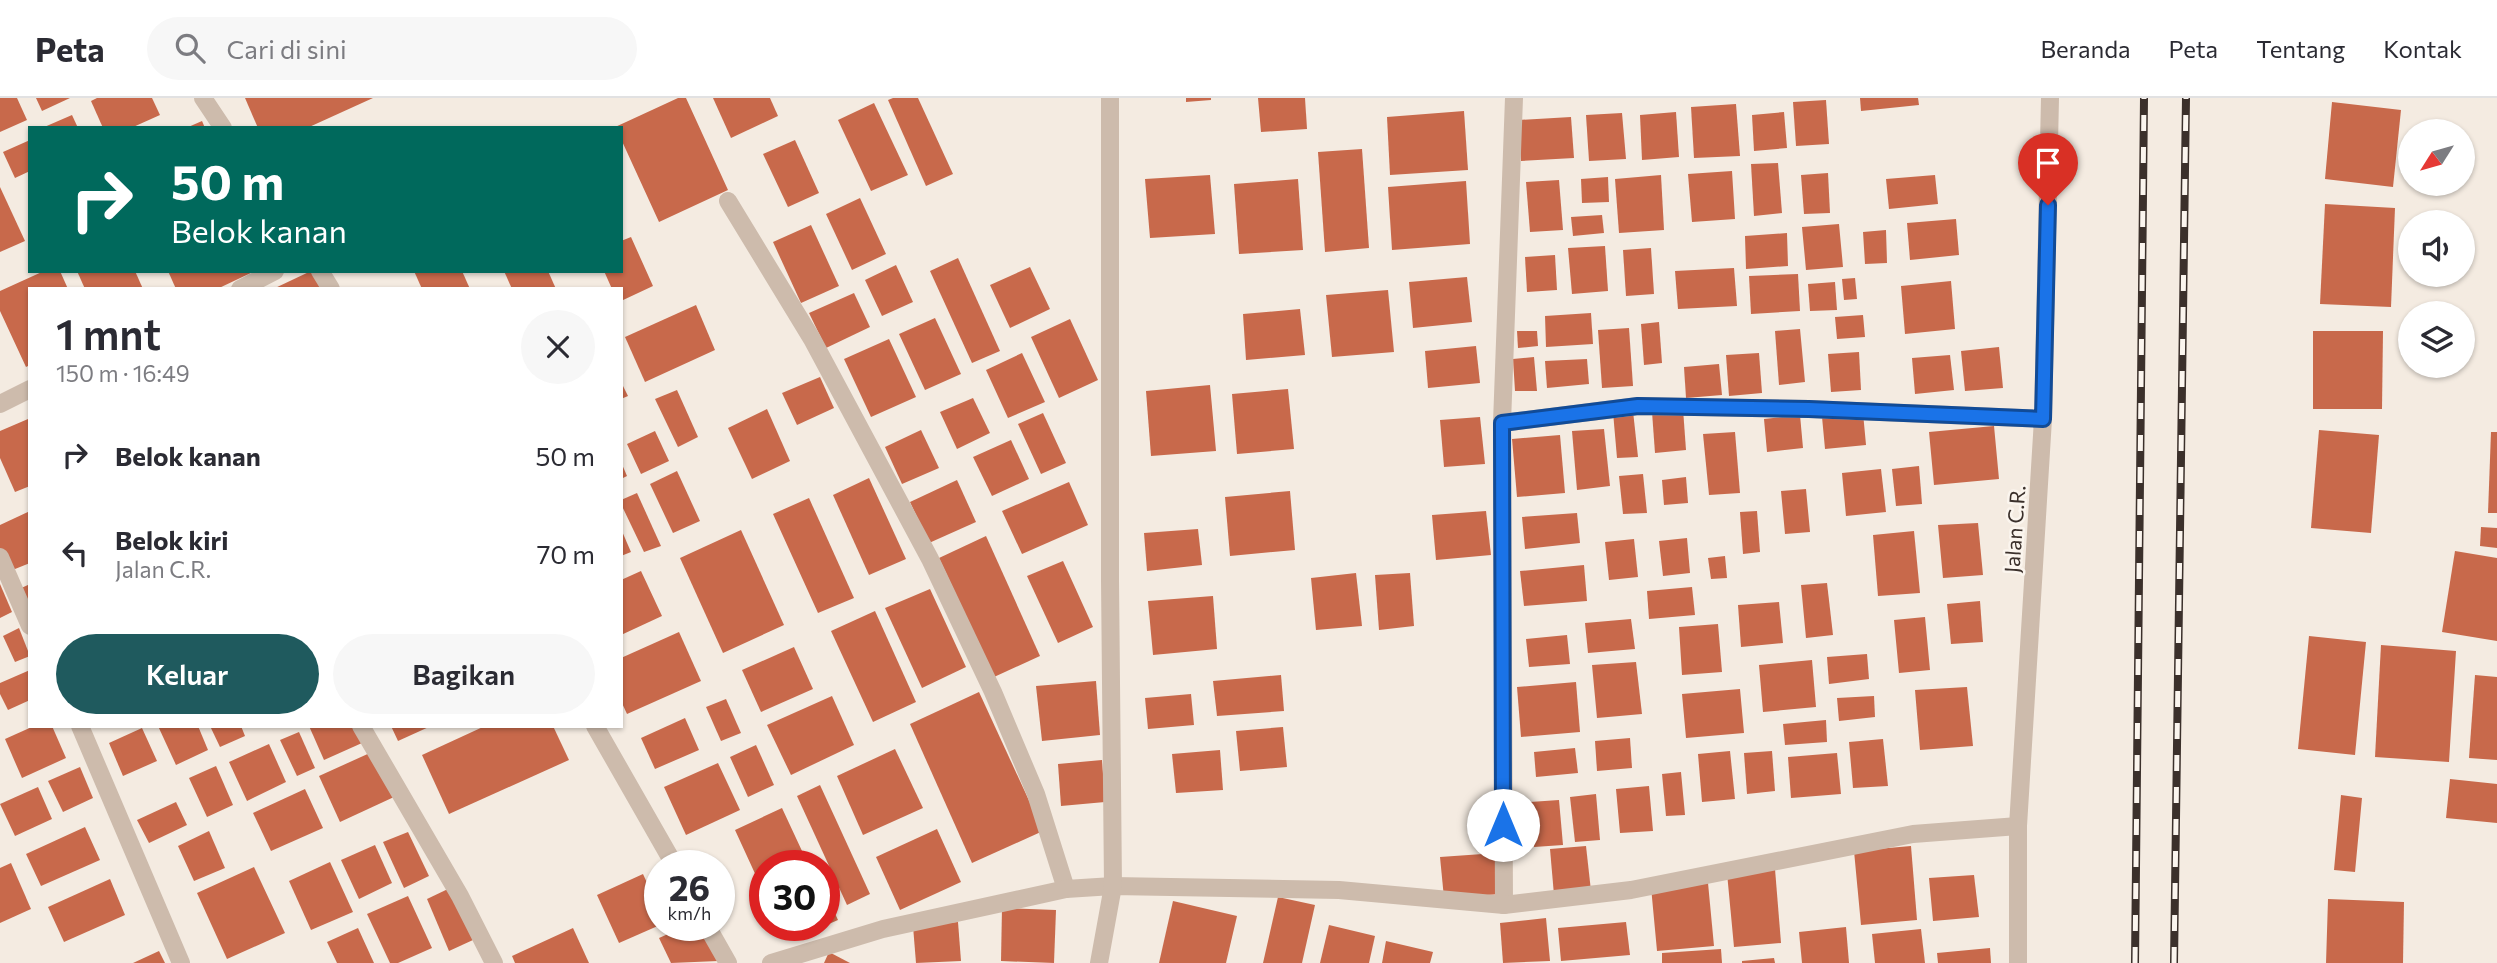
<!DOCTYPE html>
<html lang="id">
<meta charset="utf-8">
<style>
:root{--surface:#fff;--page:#f7f7f7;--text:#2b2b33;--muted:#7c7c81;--line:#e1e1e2;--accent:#1f5a5e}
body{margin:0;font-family:Commissioner,sans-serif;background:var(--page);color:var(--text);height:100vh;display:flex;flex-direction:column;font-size:26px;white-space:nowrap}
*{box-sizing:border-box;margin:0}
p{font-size:23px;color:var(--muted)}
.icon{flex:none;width:38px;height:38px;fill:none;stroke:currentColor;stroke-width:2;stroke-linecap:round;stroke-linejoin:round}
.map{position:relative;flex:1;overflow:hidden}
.details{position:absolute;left:28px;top:189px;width:595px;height:441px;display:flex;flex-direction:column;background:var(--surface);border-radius:0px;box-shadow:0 2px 5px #0004}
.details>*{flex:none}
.hud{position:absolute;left:28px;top:28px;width:595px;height:147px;border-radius:0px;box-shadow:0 2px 5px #0004;background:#00695c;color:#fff;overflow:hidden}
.needle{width:46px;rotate:233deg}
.buttons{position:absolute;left:2398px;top:21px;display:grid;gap:14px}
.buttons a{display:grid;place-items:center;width:77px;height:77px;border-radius:50%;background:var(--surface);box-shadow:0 2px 5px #0004;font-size:35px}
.speed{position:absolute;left:644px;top:752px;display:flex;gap:14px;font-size:35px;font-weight:700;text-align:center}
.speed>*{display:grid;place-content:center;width:91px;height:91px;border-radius:50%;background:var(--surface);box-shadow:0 2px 5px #0004;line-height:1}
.speed small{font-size:18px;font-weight:400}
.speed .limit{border:10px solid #d22;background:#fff;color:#111}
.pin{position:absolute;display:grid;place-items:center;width:60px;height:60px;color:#fff;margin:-72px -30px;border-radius:50% 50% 50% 0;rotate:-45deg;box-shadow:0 0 7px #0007}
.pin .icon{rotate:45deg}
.me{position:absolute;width:77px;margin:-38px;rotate:0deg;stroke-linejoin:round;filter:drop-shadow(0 0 5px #0008)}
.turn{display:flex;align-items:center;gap:24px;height:147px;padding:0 28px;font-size:32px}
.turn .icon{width:91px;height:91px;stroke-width:2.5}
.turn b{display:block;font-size:49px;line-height:60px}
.round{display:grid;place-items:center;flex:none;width:74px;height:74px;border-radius:37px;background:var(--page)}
.summary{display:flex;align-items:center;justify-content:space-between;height:119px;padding:0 28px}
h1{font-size:42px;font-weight:600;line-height:52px}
.button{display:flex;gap:14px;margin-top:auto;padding:14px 28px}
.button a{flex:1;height:80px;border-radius:42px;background:var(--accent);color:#fff;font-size:28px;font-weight:600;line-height:80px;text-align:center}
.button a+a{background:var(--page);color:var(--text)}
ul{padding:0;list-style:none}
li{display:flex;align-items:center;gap:21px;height:98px;padding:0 28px}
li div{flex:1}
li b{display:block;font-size:26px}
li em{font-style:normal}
header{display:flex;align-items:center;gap:42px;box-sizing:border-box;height:98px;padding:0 35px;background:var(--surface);border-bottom:2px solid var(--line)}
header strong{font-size:33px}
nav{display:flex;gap:38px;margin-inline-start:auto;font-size:24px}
.search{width:490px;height:63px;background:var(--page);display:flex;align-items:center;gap:18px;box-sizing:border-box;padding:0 24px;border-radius:38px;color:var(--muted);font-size:26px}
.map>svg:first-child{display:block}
.building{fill:#c8694b}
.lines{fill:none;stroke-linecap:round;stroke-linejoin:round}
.minor{stroke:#cdbbac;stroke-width:18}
.rail-casing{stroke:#3b302b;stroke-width:8}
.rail{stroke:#fbf5ee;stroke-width:5;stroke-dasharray:16;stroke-linecap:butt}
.route-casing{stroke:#114b97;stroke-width:18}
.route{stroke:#1a73e8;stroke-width:12}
.labels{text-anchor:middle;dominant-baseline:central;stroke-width:5;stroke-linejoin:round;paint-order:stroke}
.street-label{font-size:21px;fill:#3b302b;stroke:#fbf5ee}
</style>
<header>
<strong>Peta</strong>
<div class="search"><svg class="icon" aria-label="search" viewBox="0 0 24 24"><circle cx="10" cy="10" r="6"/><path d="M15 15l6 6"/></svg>Cari di sini</div>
<nav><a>Beranda</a><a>Peta</a><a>Tentang</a><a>Kontak</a></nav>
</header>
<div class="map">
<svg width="2497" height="865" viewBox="0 0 2497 865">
<rect width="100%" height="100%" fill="#f4ebe1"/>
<!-- building -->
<g class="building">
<polygon points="0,0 17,0 27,22 0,34"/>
<polygon points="36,0 70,0 42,13"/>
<polygon points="97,0 152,0 160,17 131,30 103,30 91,3"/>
<polygon points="245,0 373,0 307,30 258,30"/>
<polygon points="678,0 686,0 728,92 659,124 621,41 621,30 613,30"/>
<polygon points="713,0 770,0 778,18 731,40"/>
<polygon points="893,0 918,0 953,76 926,88 888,2"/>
<polygon points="1186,0 1211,0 1211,2 1186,4"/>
<polygon points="1258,0 1305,0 1307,31 1261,34"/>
<polygon points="1860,0 1918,0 1919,7 1861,13"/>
<polygon points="1826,2 1829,46 1796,48 1793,4"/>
<polygon points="2332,4 2401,12 2393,89 2325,81"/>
<polygon points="874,5 908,77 871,93 838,22"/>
<polygon points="1736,6 1740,58 1694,60 1691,9"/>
<polygon points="1464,13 1468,72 1390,77 1387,19"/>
<polygon points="1676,14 1679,59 1642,62 1640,17"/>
<polygon points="1784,14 1787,50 1754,53 1752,17"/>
<polygon points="1622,15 1626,61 1589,63 1586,17"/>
<polygon points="72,17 78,30 42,30"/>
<polygon points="1571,19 1574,60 1521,63 1518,22"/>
<polygon points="202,23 205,30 186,30"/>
<polygon points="30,42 30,73 15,80 3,54"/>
<polygon points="795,42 819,95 788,109 763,56"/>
<polygon points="1362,51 1369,150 1325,154 1318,54"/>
<polygon points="1778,65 1782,115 1754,118 1751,66"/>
<polygon points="1732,73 1735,121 1692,124 1688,76"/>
<polygon points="1828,75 1830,115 1804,116 1801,77"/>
<polygon points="1210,77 1215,136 1150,140 1145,81"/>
<polygon points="1661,77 1664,132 1619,135 1615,81"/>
<polygon points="1935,77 1938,106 1889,111 1886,81"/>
<polygon points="1608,79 1609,104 1582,105 1581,81"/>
<polygon points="1298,81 1303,152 1239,156 1234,86"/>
<polygon points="1559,82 1563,132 1530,134 1526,84"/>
<polygon points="1466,83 1470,146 1392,152 1388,89"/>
<polygon points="0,89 25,143 0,154"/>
<polygon points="860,100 886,156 852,172 826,116"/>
<polygon points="2325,106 2395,110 2391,209 2320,206"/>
<polygon points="1602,117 1604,135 1573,138 1571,119"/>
<polygon points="1956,121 1959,157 1910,162 1907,125"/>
<polygon points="1839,126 1843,169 1806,172 1802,129"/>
<polygon points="811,127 839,188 801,205 773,144"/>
<polygon points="1886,132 1887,165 1865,166 1863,134"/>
<polygon points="1787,135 1788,168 1746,171 1745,138"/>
<polygon points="631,139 653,188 621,203 621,191 612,191 604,173 621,173 621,143"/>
<polygon points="1605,148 1608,193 1572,196 1568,150"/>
<polygon points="1651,150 1654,196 1626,198 1623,152"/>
<polygon points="1555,157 1557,192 1527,194 1525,159"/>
<polygon points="958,160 1000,253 972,265 930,173"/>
<polygon points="896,167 913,204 882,218 865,182"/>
<polygon points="1030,169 1050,211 1010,230 990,187"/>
<polygon points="1734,170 1737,208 1678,211 1675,173"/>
<polygon points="44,173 60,173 68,191 30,191 30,267 26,269 0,213 0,193"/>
<polygon points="77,173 135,173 143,191 85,191"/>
<polygon points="168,173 255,173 217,191 176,191"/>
<polygon points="313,173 321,191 273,191 311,173"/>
<polygon points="414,173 462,173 470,191 422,191"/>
<polygon points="504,173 548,173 556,191 512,191"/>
<polygon points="1798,176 1800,213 1751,216 1749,178"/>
<polygon points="1467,179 1472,224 1413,230 1409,184"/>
<polygon points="1855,180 1857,201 1844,202 1842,181"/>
<polygon points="1951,183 1955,231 1905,236 1901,188"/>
<polygon points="1835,184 1837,212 1810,213 1808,186"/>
<polygon points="1388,192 1394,254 1332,259 1326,197"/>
<polygon points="854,195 870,229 826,250 809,215"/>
<polygon points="696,207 715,252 645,284 625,239"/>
<polygon points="1300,211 1305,257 1246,262 1243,216"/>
<polygon points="1591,215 1593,246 1546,249 1545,218"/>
<polygon points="1863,217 1865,239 1837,241 1835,219"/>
<polygon points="935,220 961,276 925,292 899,236"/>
<polygon points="1070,221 1098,282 1059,300 1031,239"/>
<polygon points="1659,224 1662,265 1644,267 1641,226"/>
<polygon points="1629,230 1633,288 1602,290 1598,232"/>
<polygon points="1800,231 1805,284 1779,287 1775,233"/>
<polygon points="1517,233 1537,233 1538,248 1518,250"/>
<polygon points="2313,233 2383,233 2382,311 2313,311"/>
<polygon points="889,241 916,299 871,319 844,261"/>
<polygon points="1476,248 1480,285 1428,290 1425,253"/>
<polygon points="1999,249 2003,290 1965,293 1961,253"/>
<polygon points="1859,254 1861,292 1831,294 1828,256"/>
<polygon points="1022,255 1045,304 1008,320 986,272"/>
<polygon points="1759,255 1762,295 1729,298 1726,257"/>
<polygon points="1950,257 1954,292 1915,296 1912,260"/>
<polygon points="1534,259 1537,293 1515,293 1513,261"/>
<polygon points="1587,261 1589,286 1547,290 1545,263"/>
<polygon points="1719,266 1722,297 1686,300 1684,269"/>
<polygon points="820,279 834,310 797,327 782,295"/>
<polygon points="621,284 628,298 621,301"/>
<polygon points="1210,287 1216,353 1151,358 1146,293"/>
<polygon points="1288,291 1294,351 1237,356 1232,296"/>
<polygon points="677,292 698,339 678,349 655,301"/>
<polygon points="973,300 990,335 957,351 940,314"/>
<polygon points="767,311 790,363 752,381 728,330"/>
<polygon points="1683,311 1686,352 1655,355 1652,314"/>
<polygon points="1633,313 1638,359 1617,360 1613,314"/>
<polygon points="1043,315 1066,365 1041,376 1018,326"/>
<polygon points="1863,315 1866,347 1825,351 1822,319"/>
<polygon points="1800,317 1803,350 1767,354 1764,321"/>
<polygon points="1480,319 1485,366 1444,369 1440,322"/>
<polygon points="28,321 30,388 15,394 0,360 0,333"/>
<polygon points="1994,328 1999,381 1934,387 1929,334"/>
<polygon points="1604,331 1610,388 1577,392 1572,333"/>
<polygon points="921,332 939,370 902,386 885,349"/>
<polygon points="2319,332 2379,337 2371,435 2311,430"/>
<polygon points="655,333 669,363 641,376 627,346"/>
<polygon points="1735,334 1740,395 1709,397 1703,336"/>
<polygon points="2491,334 2497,334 2497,415 2488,415"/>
<polygon points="1560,337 1565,395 1517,399 1512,341"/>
<polygon points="1011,342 1029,381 992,398 973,359"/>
<polygon points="621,364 627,378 621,381"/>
<polygon points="1919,368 1922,406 1896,408 1892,371"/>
<polygon points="1881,371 1886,414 1846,418 1842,375"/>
<polygon points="677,373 700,423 673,435 650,386"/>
<polygon points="1643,376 1647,415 1623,416 1619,378"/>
<polygon points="1686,379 1688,405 1664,407 1662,382"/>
<polygon points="869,380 906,461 869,477 833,397"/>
<polygon points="957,382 976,424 929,445 910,404"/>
<polygon points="1069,384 1088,427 1022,456 1002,413"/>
<polygon points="1806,391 1810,434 1785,436 1781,393"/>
<polygon points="1290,393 1295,452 1230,458 1225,399"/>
<polygon points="637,395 661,448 644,454 621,406 621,402"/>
<polygon points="809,400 854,500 818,515 773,416"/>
<polygon points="30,413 30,465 10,473 0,451 0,427"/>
<polygon points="1486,413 1491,457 1436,462 1432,417"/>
<polygon points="1757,413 1760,454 1743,456 1740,414"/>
<polygon points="1577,415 1580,445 1525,451 1522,419"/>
<polygon points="1978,425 1983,477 1943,480 1938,427"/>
<polygon points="2481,429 2497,430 2497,450 2480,448"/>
<polygon points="621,431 631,454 621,458"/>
<polygon points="1198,431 1202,467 1147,473 1144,435"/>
<polygon points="741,432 784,527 723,555 680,460"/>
<polygon points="1914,433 1920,495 1878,498 1873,437"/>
<polygon points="986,438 1040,558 994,579 939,460"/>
<polygon points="1687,440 1690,475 1663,478 1659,443"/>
<polygon points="1634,441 1638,479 1609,482 1605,444"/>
<polygon points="2455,453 2497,460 2497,543 2442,534"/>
<polygon points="1725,458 1727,480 1711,481 1708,460"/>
<polygon points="1063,463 1093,529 1058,545 1027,478"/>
<polygon points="1584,467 1587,503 1524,508 1520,473"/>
<polygon points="641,473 662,518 621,537 621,482"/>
<polygon points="1356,475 1362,528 1316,532 1311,480"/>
<polygon points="1410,475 1414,528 1379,532 1375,477"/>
<polygon points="1827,485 1833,537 1806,540 1801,487"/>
<polygon points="0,486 12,514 0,520"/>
<polygon points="30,486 30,512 15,493"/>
<polygon points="1692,489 1695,517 1649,521 1647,493"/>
<polygon points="930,491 966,569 922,590 885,510"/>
<polygon points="1213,498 1217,551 1153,557 1148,503"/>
<polygon points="1980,503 1983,544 1951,546 1947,506"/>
<polygon points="1779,504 1783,545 1741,549 1738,507"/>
<polygon points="875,513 916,604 873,624 831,533"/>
<polygon points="1925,519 1930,572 1899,575 1894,522"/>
<polygon points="1631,521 1635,551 1588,555 1585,525"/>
<polygon points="1718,526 1722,574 1682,577 1679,529"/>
<polygon points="19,530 30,558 15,564 3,538"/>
<polygon points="679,534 701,583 627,616 621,603 621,560"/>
<polygon points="1567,537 1570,566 1529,569 1526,541"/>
<polygon points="2309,538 2366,544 2355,657 2298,651"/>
<polygon points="2381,547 2456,553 2449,664 2375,659"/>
<polygon points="794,549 813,591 761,614 742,572"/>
<polygon points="1867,556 1869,581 1829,586 1827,559"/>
<polygon points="1812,562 1816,609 1763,614 1759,567"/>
<polygon points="1636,564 1642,616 1597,620 1592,567"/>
<polygon points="30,572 30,602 8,612 0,596 0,585"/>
<polygon points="1281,577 1284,613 1217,618 1213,583"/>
<polygon points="2475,577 2497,579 2497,662 2469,660"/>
<polygon points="1096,583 1100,637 1042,643 1036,588"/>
<polygon points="1576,584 1580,634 1521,639 1517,589"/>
<polygon points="1967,589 1973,648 1920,652 1915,592"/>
<polygon points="1740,591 1744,635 1686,640 1682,596"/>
<polygon points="979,594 1043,733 972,765 910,626"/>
<polygon points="1191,596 1194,627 1148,631 1145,600"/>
<polygon points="832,598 854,647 791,677 767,627"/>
<polygon points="1874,598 1875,619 1839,623 1837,600"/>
<polygon points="726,601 741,635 721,643 706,609"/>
<polygon points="685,620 699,652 655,671 641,640"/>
<polygon points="1826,622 1827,644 1785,647 1783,626"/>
<polygon points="34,628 52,628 66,660 22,680 5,641"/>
<polygon points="158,628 198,628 208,652 176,667"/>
<polygon points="210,628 241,628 245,638 220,649"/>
<polygon points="309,628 354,628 362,645 324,662"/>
<polygon points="391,628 431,628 398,643"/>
<polygon points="485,628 553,628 569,662 449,716 422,657"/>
<polygon points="1283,629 1287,669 1240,673 1236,633"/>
<polygon points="142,630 157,663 123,678 109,645"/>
<polygon points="299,634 315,670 297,678 280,642"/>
<polygon points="1630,640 1632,670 1597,673 1595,643"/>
<polygon points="1883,641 1888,688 1853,690 1849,644"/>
<polygon points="269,646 286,684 247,703 229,664"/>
<polygon points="756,647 774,687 748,699 730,659"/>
<polygon points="1575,650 1578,675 1536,679 1534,654"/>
<polygon points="895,651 923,710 863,737 837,678"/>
<polygon points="1220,652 1223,692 1176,695 1172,656"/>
<polygon points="1730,653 1735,701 1702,704 1698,656"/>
<polygon points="1772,653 1775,693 1747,696 1744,655"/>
<polygon points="372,654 394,699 340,724 319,678"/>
<polygon points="1837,655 1841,696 1791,700 1788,659"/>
<polygon points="1102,662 1105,704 1061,708 1058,666"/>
<polygon points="718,665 740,712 686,737 664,689"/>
<polygon points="216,668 233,707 207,719 189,680"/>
<polygon points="80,669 93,700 63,714 48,683"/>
<polygon points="1681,674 1685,717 1666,718 1662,676"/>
<polygon points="2450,681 2497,686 2497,725 2446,720"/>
<polygon points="820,687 870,796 847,807 797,698"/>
<polygon points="1649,688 1653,733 1620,735 1616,691"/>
<polygon points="38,689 52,721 15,738 0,706"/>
<polygon points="305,691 323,730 271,753 253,715"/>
<polygon points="1596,696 1600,742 1575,744 1570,699"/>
<polygon points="2341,697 2362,700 2355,774 2334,772"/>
<polygon points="1559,702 1563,747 1534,749 1530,704"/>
<polygon points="176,704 187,727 149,745 137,722"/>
<polygon points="782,710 809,768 765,768 765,792 763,793 735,732"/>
<polygon points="85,729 100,762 41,788 26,756"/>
<polygon points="937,731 961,784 900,812 876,759"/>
<polygon points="209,733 225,770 194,783 178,748"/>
<polygon points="408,734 429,778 404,790 383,744"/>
<polygon points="375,747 392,785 359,801 341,762"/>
<polygon points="1586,748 1591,793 1554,797 1550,751"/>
<polygon points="1911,748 1917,822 1861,827 1854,753"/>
<polygon points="1497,755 1501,796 1444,800 1440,759"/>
<polygon points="330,764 353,814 311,832 289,783"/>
<polygon points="11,765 31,811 0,825 0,770"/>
<polygon points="254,769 285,835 227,861 197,795"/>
<polygon points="1775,771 1781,845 1734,849 1727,775"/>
<polygon points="643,776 660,813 660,827 619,845 597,797"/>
<polygon points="1974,777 1979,819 1933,823 1929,780"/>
<polygon points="110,781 125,817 64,844 48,809"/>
<polygon points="1708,785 1714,848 1657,853 1651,789"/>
<polygon points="450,790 473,842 449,853 427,801"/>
<polygon points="824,792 838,822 792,842 785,828 824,828"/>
<polygon points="408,798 432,850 398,865 390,865 367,816"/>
<polygon points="1278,799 1315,807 1302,865 1263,865"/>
<polygon points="2328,801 2404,804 2403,865 2326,865"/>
<polygon points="1173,803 1237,818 1226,865 1159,865"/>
<polygon points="1002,810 1056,812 1054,865 1001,863"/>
<polygon points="1546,820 1550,863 1503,865 1500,825"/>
<polygon points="958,824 961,863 916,865 913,828"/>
<polygon points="1626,824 1630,857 1561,863 1558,830"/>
<polygon points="1329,827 1375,838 1369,865 1320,865"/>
<polygon points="686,828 702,828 718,863 671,865 659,840"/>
<polygon points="1846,829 1849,865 1802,865 1799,834"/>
<polygon points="358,830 374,865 337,865 327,844"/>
<polygon points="573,830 589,865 515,865 512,858"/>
<polygon points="1921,831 1925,865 1875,865 1872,836"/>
<polygon points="1386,843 1433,854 1430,865 1382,865"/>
<polygon points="1990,850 1991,865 1938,865 1937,855"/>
<polygon points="1721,851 1722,865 1662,865 1662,855"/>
<polygon points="159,853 165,865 133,865"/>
<polygon points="829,854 850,865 824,865"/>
<polygon points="1774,860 1775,865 1742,865 1742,863"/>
</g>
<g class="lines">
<!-- minor -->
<g class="minor">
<polyline points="203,0 223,30"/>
<polyline points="728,103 812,241 930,461 993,594 1036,696 1066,791"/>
<polyline points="320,173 331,191"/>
<polyline points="240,191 275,173"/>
<polyline points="0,306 30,291"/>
<polyline points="1502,325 1638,308 1809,311 2043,321"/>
<polyline points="0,459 30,528"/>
<polyline points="80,628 181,865"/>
<polyline points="361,628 460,798 494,865"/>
<polyline points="595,628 675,768"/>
<polyline points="1504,807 1502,325 1514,0"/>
<polyline points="707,828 728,865"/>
<polyline points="771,865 883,831 1066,791 1113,788 1339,792 1504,807 1631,792 1913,736 2018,728"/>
<polyline points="1099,865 1113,788 1110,482 1110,0"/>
<polyline points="2018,865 2018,728 2043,321 2050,0"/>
</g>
<defs>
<g id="rail">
<polyline points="2135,865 2144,0"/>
<polyline points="2174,865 2186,0"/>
</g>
</defs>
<!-- rail casing -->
<use href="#rail" class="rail-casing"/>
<!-- rail -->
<use href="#rail" class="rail"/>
</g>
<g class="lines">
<defs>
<polyline id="route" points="1503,727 1502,325 1638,308 1809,311 2043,321 2048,107"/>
</defs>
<!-- route casing -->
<use href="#route" class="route-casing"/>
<!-- route -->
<use href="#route" class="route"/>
</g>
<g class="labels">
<!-- street labels -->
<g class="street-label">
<text transform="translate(2014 431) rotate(-86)">Jalan C.R.</text>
</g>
</g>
</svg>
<div class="buttons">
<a><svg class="needle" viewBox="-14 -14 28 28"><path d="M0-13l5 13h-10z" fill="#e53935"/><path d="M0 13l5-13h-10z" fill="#7c7c81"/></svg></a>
<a><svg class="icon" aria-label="sound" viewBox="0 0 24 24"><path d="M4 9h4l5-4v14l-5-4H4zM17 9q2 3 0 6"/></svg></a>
<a><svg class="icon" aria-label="layers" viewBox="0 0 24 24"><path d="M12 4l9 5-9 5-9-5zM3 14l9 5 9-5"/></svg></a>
</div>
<div class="speed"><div>26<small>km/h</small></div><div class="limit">30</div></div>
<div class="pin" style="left:2048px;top:107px;background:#d93025"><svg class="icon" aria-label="arrive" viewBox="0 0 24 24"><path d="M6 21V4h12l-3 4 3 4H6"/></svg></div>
<svg class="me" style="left:1503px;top:727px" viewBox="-20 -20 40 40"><circle r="19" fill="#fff"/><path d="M0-13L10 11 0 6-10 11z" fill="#1a73e8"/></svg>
<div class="hud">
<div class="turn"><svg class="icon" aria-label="right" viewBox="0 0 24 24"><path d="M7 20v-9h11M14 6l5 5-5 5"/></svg><div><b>50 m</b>Belok kanan</div></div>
</div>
<section class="details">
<div class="summary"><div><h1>1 mnt</h1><p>150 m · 16:49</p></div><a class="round"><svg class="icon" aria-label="close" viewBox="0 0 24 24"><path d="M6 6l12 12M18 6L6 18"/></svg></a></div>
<ul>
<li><svg class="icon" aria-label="right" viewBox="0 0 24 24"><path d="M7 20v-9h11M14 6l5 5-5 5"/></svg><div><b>Belok kanan</b></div><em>50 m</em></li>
<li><svg class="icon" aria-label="left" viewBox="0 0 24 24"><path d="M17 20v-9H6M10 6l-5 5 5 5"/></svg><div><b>Belok kiri</b><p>Jalan C.R.</p></div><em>70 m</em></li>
</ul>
<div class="button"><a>Keluar</a><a>Bagikan</a></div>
</section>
</div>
